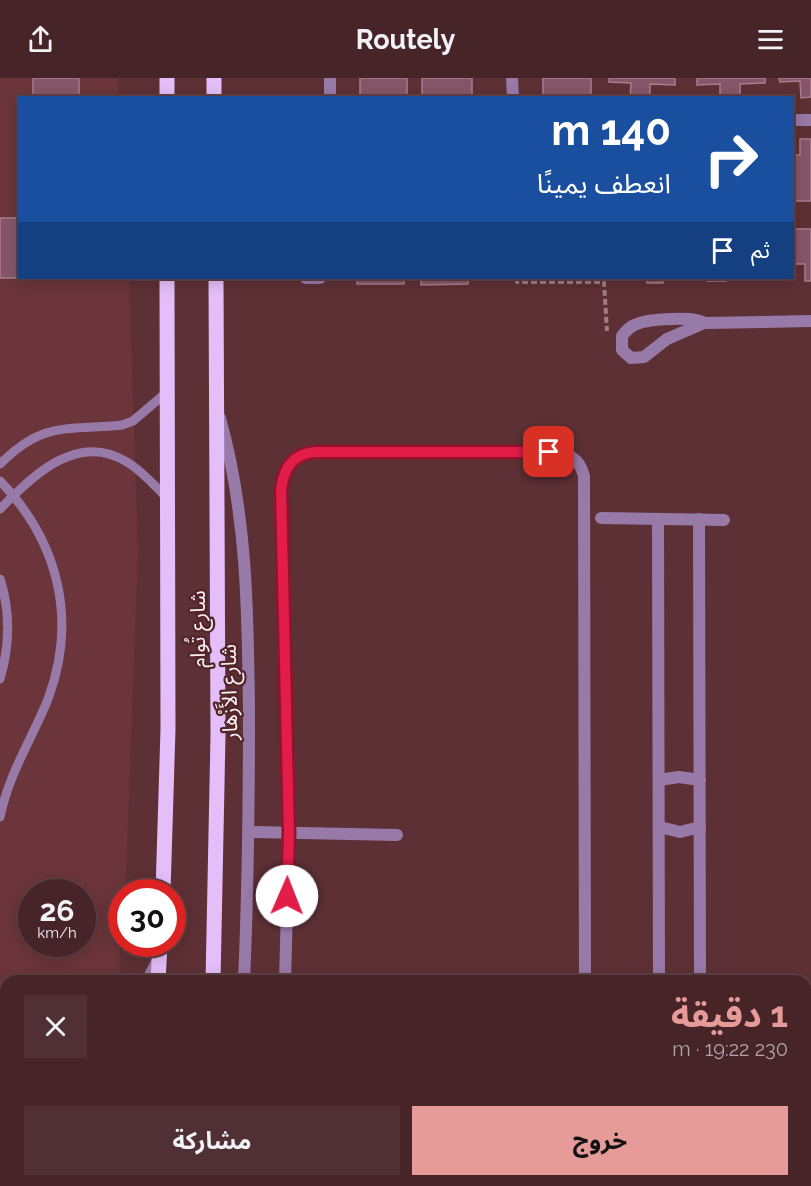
<!DOCTYPE html>
<html lang="ar">
<meta charset="utf-8">
<style>
:root{--surface:#462428;--page:#503034;--text:#f1f3f6;--muted:#b0a4a8;--line:#5e4145;--accent:#e69b98}
body{margin:0;font-family:Raleway,"Noto Sans Arabic",sans-serif;background:var(--page);color:var(--text);direction:rtl;height:100vh;display:flex;flex-direction:column;font-size:22px;white-space:nowrap}
*{box-sizing:border-box;margin:0}
p{font-size:20px;color:var(--muted)}
.icon{flex:none;width:33px;height:33px;fill:none;stroke:currentColor;stroke-width:2;stroke-linecap:round;stroke-linejoin:round}
.map{position:relative;flex:1;overflow:hidden;direction:ltr}
.side{position:absolute;left:0px;top:897px;width:812px;height:212px;display:flex;flex-direction:column;background:var(--surface);border-radius:18px 18px 0 0;box-shadow:0 3px 15px #0003,0 0 0 2px var(--line);direction:rtl}
.side>*{flex:none}
.top-card{position:absolute;left:18px;top:18px;width:776px;height:183px;border-radius:0px;box-shadow:0 3px 15px #0003,0 0 0 2px var(--line);direction:rtl;background:#1a4fa0;color:#fff;overflow:hidden}
.speed{position:absolute;left:18px;top:801px;display:flex;gap:12px;font-size:30px;font-weight:700;text-align:center}
.speed>*{display:grid;place-content:center;width:78px;height:78px;border-radius:50%;background:var(--surface);box-shadow:0 3px 15px #0003,0 0 0 2px var(--line);line-height:1}
.speed small{font-size:15px;font-weight:400}
.speed .limit{border:9px solid #d22;background:#fff;color:#111}
.pin{position:absolute;display:grid;place-items:center;width:51px;height:51px;color:#fff;margin:-26px;border-radius:12px;box-shadow:0 3px 9px #0006}
.me{position:absolute;width:66px;margin:-33px;rotate:1deg;stroke-linejoin:round;filter:drop-shadow(0 0 4px #0008)}
.turn{display:flex;align-items:center;gap:21px;height:126px;padding:0 24px;font-size:27px}
.turn .icon{width:78px;height:78px;stroke-width:2.5}
.turn b{display:block;font-size:42px;line-height:51px}
.then{display:flex;align-items:center;height:57px;padding:0 24px;background:#0003;gap:12px;font-size:22px}
.round{display:grid;place-items:center;flex:none;width:63px;height:63px;border-radius:0px;background:var(--page)}
.summary{display:flex;align-items:center;justify-content:space-between;height:102px;padding:0 24px}
h1{font-size:36px;font-weight:700;line-height:45px;color:var(--accent)}
.action{display:flex;gap:12px;margin-top:auto;padding:12px 24px}
.action a{flex:1;height:69px;border-radius:0px;background:var(--accent);color:#111;font-size:24px;font-weight:700;line-height:69px;text-align:center}
.action a+a{background:var(--page);color:var(--text)}
header{display:flex;justify-content:space-between;align-items:center;height:78px;padding:0 24px;background:var(--surface);font-size:27px;font-weight:700}
.map>svg:first-child{display:block}
.built{fill:#6b353b;fill-rule:evenodd}
.building{fill:#855669;stroke:#ad7b8f;stroke-width:1.5}
.lines{fill:none;stroke-linecap:round;stroke-linejoin:round}
.path{stroke:#9d7d81;stroke-width:4;stroke-dasharray:6 3;stroke-linecap:butt}
.service{stroke:#987aa9;stroke-width:9}
.minor{stroke:#987aa9;stroke-width:12}
.tertiary{stroke:#987aa9;stroke-width:12}
.primary{stroke:#e3bef8;stroke-width:15}
.route-casing{stroke:#92132f;stroke-width:15}
.route{stroke:#e11d48;stroke-width:10}
.labels{text-anchor:middle;dominant-baseline:central;stroke-width:4.5;stroke-linejoin:round;paint-order:stroke}
.street-label{font-size:21px;fill:#fbeff0;stroke:#52252b}
</style>
<header><svg class="icon" aria-label="menu" viewBox="0 0 24 24"><path d="M4 6h16M4 12h16M4 18h16"/></svg>Routely<svg class="icon" aria-label="share" viewBox="0 0 24 24"><path d="M12 15V3M7 8l5-5 5 5M5 13v7h14v-7"/></svg></header>
<div class="map">
<svg width="811" height="1108" viewBox="0 0 811 1108">
<rect width="100%" height="100%" fill="#5d3035"/>
<!-- built -->
<path class="built" d="M0,0H118L119,19L20,20V200H129L138,473L126,797L125,814H122L119,903H6V1102L106,1103L105,1108H0ZM32,814H82V866H32Z"/>
<!-- building -->
<g class="building">
<rect x="33" y="0" width="46" height="20"/>
<rect x="360" y="0" width="47" height="20"/>
<rect x="422" y="0" width="50" height="20"/>
<rect x="543" y="0" width="48" height="20"/>
<polygon points="609,0 675,0 675,7 650,6 650,20 630,20 631,5 609,4"/>
<polygon points="697,0 765,0 765,5 740,6 740,19 720,19 720,6 697,7"/>
<polygon points="779,0 811,0 811,19 801,20 800,3 780,4"/>
<polygon points="800,61 811,61 811,123 792,123 792,77 800,77"/>
<polygon points="0,140 20,140 20,200 31,200 0,200"/>
<polygon points="792,151 811,151 811,203 805,203 805,186 792,186"/>
<rect x="357" y="200" width="47" height="6"/>
<polygon points="421,200 468,200 468,206 421,207"/>
<rect x="647" y="200" width="16" height="5"/>
<polygon points="707,200 725,200 726,203 707,203"/>
</g>
<g class="lines">
<!-- path -->
<polyline class="path" points="517,200 517,204 604,204 607,253"/>
<!-- service -->
<g class="service">
<path d="M0,386C44,342 66,353 122,347L133,343L167,314"/>
<path d="M0,403C58,463 78,541 48,621C32,661 9,695 0,739"/>
<path d="M0,431C33,398 77,353 127,384C142,393 153,406 165,418"/>
<path d="M0,501C11,535 10,567 0,601"/>
</g>
<!-- minor -->
<g class="minor">
<polyline points="330,0 330,20"/>
<polyline points="512,0 513,20"/>
<polyline points="792,42 811,42"/>
<polyline points="306,200 320,200"/>
<path d="M704,245C696,238 648,241 637,246C630,248 626,253 622,258V272L631,280L644,279L667,261L704,245L811,243"/>
<path d="M220,340C247,436 248,535 249,634C249,724 248,813 244,903"/>
<polyline points="601,440 724,442"/>
<polyline points="658,441 659,903"/>
<polyline points="699,441 700,903"/>
<polyline points="659,702 679,699 700,702"/>
<polyline points="660,749 680,754 700,749"/>
<polyline points="249,754 397,757"/>
<path d="M285,903L289,755L281,412C284,390 292,376 315,374H549C567,374 579,379 584,398L585,903"/>
<polyline points="280,1102 281,1108"/>
<polyline points="586,1102 586,1108"/>
<polyline points="701,1102 701,1108"/>
<polyline points="233,1108 234,1102"/>
</g>
<!-- tertiary -->
<g class="tertiary">
<polyline points="147,903 158,882"/>
<polyline points="0,1070 6,1068"/>
<polyline points="58,1102 71,1108"/>
<polyline points="0,1103 6,1101"/>
</g>
<!-- primary -->
<g class="primary">
<polyline points="214,0 214,20"/>
<polyline points="167,20 167,0"/>
<polyline points="163,814 168,651 167,200"/>
<polyline points="158,903 160,866"/>
<polyline points="213,903 218,657 216,200"/>
<polyline points="140,1108 141,1102"/>
<polyline points="204,1108 204,1102"/>
</g>
</g>
<g class="lines">
<defs>
<path id="route" d="M287,818L289,755L281,412C284,390 292,376 315,374H549"/>
</defs>
<!-- route casing -->
<use href="#route" class="route-casing"/>
<!-- route -->
<use href="#route" class="route"/>
</g>
<g class="labels">
<!-- street labels -->
<g class="street-label">
<text transform="translate(197 551) rotate(-90)">شارع تُوام</text>
<text transform="translate(229 614) rotate(-91)">شارع الأَزْهار</text>
</g>
</g>
</svg>
<div class="speed"><div>26<small>km/h</small></div><div class="limit">30</div></div>
<div class="pin" style="left:549px;top:374px;background:#d93025"><svg class="icon" aria-label="arrive" viewBox="0 0 24 24"><path d="M6 21V4h12l-3 4 3 4H6"/></svg></div>
<svg class="me" style="left:287px;top:818px" viewBox="-20 -20 40 40"><circle r="19" fill="#fff"/><path d="M0-13L10 11 0 6-10 11z" fill="#e11d48"/></svg>
<div class="top-card">
<div class="turn"><svg class="icon" aria-label="right" viewBox="0 0 24 24"><path d="M7 20v-9h11M14 6l5 5-5 5"/></svg><div><b>140 m</b>انعطف يمينًا</div></div>
<div class="then">ثم<svg class="icon" aria-label="arrive" viewBox="0 0 24 24"><path d="M6 21V4h12l-3 4 3 4H6"/></svg></div>
</div>
<section class="side">
<div class="summary"><div><h1>1 دقيقة</h1><p>230 m · 19:22</p></div><a class="round"><svg class="icon" aria-label="close" viewBox="0 0 24 24"><path d="M6 6l12 12M18 6L6 18"/></svg></a></div>
<div class="action"><a>خروج</a><a>مشاركة</a></div>
</section>
</div>
